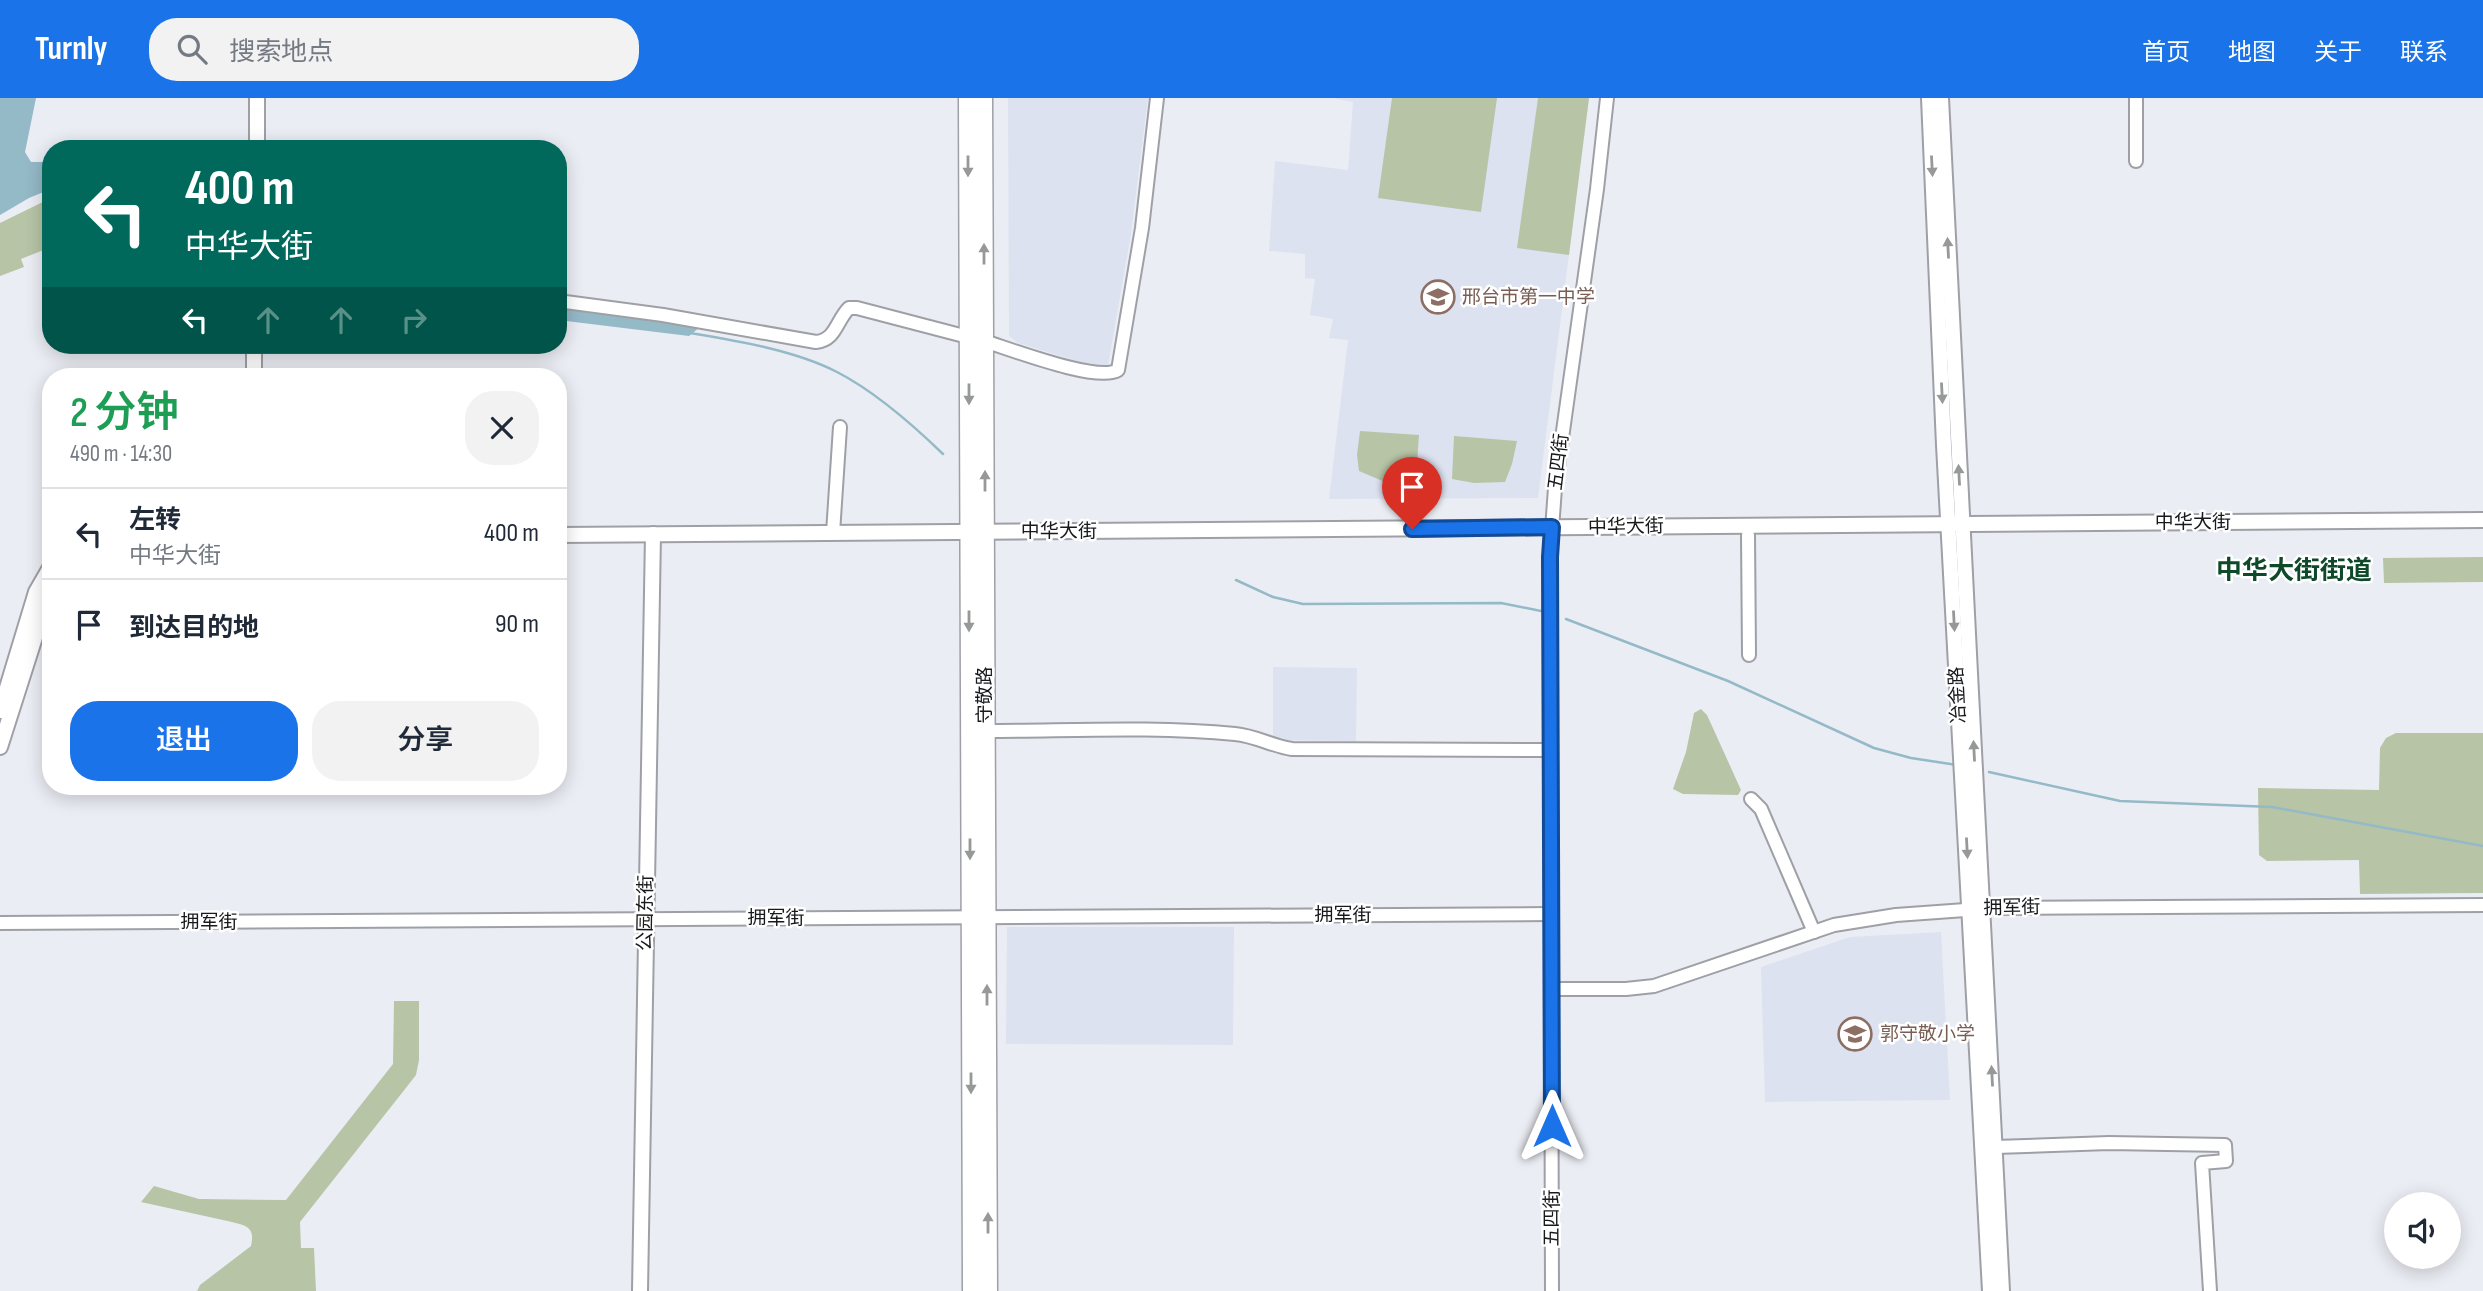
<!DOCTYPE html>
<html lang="zh">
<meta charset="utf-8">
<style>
:root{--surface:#fff;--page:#f2f2f3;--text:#1f2937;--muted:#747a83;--line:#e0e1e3;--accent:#1a73e8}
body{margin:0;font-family:"Sofia Sans Condensed","Noto Sans SC",sans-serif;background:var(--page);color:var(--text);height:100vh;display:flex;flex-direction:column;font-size:26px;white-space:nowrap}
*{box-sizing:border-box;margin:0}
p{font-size:23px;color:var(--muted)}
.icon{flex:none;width:38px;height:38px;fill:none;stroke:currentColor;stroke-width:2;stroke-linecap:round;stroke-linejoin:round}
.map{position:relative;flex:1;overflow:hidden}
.side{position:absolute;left:42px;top:270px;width:525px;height:427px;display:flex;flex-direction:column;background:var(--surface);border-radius:28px;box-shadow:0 4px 18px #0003}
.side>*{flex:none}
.top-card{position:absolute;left:42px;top:42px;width:525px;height:214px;border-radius:28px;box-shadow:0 4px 18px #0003;background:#00695c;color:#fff;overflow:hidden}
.tools{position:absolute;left:2384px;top:1094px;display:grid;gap:14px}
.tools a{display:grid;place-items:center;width:77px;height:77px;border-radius:50%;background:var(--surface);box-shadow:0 4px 18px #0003;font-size:35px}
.pin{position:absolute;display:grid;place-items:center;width:60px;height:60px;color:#fff;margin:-72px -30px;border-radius:50% 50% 50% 0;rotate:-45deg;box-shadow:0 0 7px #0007}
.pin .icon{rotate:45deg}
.me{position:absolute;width:77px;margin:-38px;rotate:0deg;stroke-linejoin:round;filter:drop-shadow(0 0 5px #0008)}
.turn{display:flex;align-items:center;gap:24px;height:147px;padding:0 28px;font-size:32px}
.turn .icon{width:91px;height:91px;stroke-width:2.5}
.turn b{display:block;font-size:49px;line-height:60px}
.lanes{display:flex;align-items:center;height:66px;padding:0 28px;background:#0003;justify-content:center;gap:35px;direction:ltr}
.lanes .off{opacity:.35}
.round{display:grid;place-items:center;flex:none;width:74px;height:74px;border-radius:28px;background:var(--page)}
.head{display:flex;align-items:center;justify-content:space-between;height:119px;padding:0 28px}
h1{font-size:42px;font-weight:600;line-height:52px;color:#1e9e55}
.button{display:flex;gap:14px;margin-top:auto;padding:14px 28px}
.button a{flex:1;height:80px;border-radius:28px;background:var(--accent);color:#fff;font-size:28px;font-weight:600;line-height:80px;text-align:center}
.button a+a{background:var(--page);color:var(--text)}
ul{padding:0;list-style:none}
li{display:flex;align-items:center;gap:21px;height:91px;padding:0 28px;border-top:2px solid var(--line)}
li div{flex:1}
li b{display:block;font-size:26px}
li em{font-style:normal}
header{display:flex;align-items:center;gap:42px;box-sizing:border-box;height:98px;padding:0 35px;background:var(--accent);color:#fff}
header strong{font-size:33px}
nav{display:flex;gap:38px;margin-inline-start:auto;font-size:24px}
.search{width:490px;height:63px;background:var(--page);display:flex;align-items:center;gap:18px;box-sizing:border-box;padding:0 24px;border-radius:28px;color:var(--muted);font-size:26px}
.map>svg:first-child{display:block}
.built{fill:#dde2f0}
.green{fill:#b7c4a6}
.water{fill:#94b9c7}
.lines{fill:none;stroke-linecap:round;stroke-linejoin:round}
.stream{stroke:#94b9c7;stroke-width:2.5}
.minor-casing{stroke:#9ea0a6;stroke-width:16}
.tertiary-casing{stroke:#9ea0a6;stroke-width:18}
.secondary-casing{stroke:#9ea0a6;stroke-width:21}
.minor{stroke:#fff;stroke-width:12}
.tertiary{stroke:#fff;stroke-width:14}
.secondary{stroke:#fff;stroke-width:18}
.oneway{fill:#979898}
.route-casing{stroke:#114b97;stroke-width:18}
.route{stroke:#1a73e8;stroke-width:12}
.labels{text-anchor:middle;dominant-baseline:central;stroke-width:5;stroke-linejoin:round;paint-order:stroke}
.education-label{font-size:19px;fill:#785e54;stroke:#fff;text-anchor:start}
.street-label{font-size:19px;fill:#18191b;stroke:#fff}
.district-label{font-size:26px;font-weight:bold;fill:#0e4929;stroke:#fff}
</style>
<header>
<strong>Turnly</strong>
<div class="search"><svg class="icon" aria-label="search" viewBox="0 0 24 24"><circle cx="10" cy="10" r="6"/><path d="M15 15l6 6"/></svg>搜索地点</div>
<nav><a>首页</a><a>地图</a><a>关于</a><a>联系</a></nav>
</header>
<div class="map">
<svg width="2483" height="1193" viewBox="0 0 2483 1193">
<rect width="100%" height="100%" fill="#ebedf4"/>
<!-- built -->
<g class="built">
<polygon points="1008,0 1148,0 1131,136 1108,268 1100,270 1018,245 1009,238"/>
<polygon points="1333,0 1589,0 1538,400 1329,401 1348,242 1329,240 1333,221 1310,217 1315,181 1305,180 1305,156 1269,153 1275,63 1348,72 1353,4"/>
<polygon points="1273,569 1357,570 1356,643 1273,642"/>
<polygon points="1007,829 1234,829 1233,947 1006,946"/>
<polygon points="1941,834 1950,1002 1765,1004 1761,869 1850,839"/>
</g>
<!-- green -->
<g class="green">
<polygon points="1392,0 1497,0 1481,114 1378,100"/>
<polygon points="1538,0 1589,0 1569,157 1517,150"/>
<polygon points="51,100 51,149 21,161 24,169 0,178 0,125"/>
<polygon points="1360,333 1419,337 1416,380 1385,384 1359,373 1357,357"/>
<polygon points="1454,338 1517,343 1512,366 1505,384 1474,385 1452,381"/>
<polygon points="2483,459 2483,484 2384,485 2383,460"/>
<polygon points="1701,611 1707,617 1741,692 1738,697 1683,696 1673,691 1686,654 1694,615"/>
<polygon points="2396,635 2483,635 2483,795 2360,796 2359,762 2267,763 2259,757 2258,690 2379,692 2380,650 2386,640"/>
<path d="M394,903H419V962L416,977L409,986L300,1124L301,1150H314L316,1193H197L200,1187L251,1148C255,1130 248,1128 232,1124L141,1104L154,1088L199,1101L286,1102L393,966Z"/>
</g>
<!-- water -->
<g class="water">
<polygon points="0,0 36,0 25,54 31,64 51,64 51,91 29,100 0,117"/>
<polygon points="558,209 700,229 689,238 558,222"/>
</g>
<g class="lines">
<!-- stream -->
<g class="stream">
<path d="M690,235C737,243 794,252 837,274C876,294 912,326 943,356"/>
<polyline points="1236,482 1273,499 1303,506 1501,505 1541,513"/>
<polyline points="1566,521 1728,583 1874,650 1911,660 1957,667"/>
<polyline points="1989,674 2120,703 2272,709 2483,748"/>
</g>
<defs>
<g id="minor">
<polyline points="2136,63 2136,0"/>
<path d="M558,203L663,217L816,244C836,242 836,223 849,210H857L968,239"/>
<path d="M984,243C1010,251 1098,285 1118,272L1142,130L1157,0"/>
<polyline points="833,435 840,329"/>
<polyline points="1748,437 1749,557"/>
<path d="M985,633C1068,633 1153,628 1235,636C1256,638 1272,648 1292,651L1551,652"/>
<polyline points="1751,701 1761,711 1814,834"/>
<polyline points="0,825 1551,816"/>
<polyline points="1552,891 1626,891 1654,888 1834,827 1896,817 1993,810 2483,807"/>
<polyline points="1995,1049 2109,1045 2225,1047 2226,1063 2202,1065 2210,1193"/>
<polyline points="1552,1193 1550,459 1555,390 1597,91 1607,0"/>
</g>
<g id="tertiary">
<polyline points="1929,0 1944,347 1990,1193"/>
<path d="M1941,0C1959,398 1983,795 2002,1193"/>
<polyline points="257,51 257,0"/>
<polyline points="254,278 254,247"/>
<polyline points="558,437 2483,422"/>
<polyline points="0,613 36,494 51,468"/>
<polyline points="0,649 51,489"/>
<polyline points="640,1193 653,436"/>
</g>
<g id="secondary">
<polyline points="968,0 972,1193"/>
<polyline points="983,0 988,1193"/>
</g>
</defs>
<!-- minor casing -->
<use href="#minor" class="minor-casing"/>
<!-- tertiary casing -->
<use href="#tertiary" class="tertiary-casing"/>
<!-- secondary casing -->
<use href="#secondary" class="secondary-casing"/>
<!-- minor -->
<use href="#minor" class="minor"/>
<!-- tertiary -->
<use href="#tertiary" class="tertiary"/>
<!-- secondary -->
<use href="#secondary" class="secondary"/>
</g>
<!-- one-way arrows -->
<defs><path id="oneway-solid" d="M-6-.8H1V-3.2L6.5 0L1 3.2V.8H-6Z" transform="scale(1.75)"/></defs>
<g class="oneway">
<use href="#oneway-solid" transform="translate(968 68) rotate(90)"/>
<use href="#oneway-solid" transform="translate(1932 68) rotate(87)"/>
<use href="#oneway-solid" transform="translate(1948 150) rotate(-93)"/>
<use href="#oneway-solid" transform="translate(984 156) rotate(-90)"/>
<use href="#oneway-solid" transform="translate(1942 295) rotate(87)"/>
<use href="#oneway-solid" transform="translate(969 296) rotate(90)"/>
<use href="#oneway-solid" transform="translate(1959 377) rotate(-93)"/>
<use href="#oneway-solid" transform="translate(985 383) rotate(-90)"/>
<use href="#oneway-solid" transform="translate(969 523) rotate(90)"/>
<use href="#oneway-solid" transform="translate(1954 523) rotate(87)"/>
<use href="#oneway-solid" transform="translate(1974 653) rotate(-93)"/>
<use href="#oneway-solid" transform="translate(1967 750) rotate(87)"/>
<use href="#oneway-solid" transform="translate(970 751) rotate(90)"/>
<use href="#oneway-solid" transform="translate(987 897) rotate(-90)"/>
<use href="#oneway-solid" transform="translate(1992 978) rotate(-93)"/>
<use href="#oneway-solid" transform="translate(971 985) rotate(90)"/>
<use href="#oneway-solid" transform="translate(988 1125) rotate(-90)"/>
</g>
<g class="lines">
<defs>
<polyline id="route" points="1412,431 1552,429 1550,459 1552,1028"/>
</defs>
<!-- route casing -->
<use href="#route" class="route-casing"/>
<!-- route -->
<use href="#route" class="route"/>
</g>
<!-- icons -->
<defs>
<symbol id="school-ring" viewBox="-11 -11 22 22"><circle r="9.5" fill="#fff" stroke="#8d6e63" stroke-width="1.5"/><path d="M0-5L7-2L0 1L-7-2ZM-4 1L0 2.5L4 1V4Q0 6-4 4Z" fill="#8d6e63"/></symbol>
</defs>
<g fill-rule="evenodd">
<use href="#school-ring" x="1419" y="180" width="38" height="38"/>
<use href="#school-ring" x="1836" y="917" width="38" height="38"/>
</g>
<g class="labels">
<!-- education labels -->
<g class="education-label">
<text x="1462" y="199">邢台市第一中学</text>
<text x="1880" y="936">郭守敬小学</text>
</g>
<!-- street labels -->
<g class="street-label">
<text transform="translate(1559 364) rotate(-83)">五四街</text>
<text x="2193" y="424">中华大街</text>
<text transform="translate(1626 429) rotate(-1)">中华大街</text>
<text x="1059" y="433">中华大街</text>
<text transform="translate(985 597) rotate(-90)">守敬路</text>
<text transform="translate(1958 597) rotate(-93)">冶金路</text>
<text transform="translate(2012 810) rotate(-1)">拥军街</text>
<text transform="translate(646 815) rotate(-89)">公园东街</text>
<text x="1343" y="817">拥军街</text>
<text x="776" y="820">拥军街</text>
<text x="209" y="824">拥军街</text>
<text transform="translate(1552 1120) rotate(-90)">五四街</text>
</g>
<!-- district labels -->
<g class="district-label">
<text x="2294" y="473">中华大街街道</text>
</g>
</g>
</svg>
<div class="tools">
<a><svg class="icon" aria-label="sound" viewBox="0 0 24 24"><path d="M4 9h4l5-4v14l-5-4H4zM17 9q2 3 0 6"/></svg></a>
</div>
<div class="pin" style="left:1412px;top:431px;background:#d93025"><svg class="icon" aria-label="arrive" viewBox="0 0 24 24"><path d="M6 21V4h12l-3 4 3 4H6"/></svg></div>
<svg class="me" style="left:1552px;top:1028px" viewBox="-20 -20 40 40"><path d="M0-17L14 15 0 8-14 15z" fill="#1a73e8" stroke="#fff" stroke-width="4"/></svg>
<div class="top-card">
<div class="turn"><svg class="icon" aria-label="left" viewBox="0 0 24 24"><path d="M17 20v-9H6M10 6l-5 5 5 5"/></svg><div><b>400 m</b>中华大街</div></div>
<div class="lanes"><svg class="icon" aria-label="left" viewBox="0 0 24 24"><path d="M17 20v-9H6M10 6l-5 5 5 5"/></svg><svg class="icon off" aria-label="ahead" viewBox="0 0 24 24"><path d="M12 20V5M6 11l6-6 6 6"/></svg><svg class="icon off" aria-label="ahead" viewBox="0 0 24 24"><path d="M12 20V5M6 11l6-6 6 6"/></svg><svg class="icon off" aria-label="right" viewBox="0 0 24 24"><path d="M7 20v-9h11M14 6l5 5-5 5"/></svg></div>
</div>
<section class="side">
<div class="head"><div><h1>2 分钟</h1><p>490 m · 14:30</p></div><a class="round"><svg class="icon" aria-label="close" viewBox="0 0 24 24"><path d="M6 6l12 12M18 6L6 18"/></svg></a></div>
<ul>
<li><svg class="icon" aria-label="left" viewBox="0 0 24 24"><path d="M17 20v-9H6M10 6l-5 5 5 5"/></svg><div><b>左转</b><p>中华大街</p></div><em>400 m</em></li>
<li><svg class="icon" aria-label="arrive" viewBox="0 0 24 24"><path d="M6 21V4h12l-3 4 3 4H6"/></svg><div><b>到达目的地</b></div><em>90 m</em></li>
</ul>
<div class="button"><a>退出</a><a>分享</a></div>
</section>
</div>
